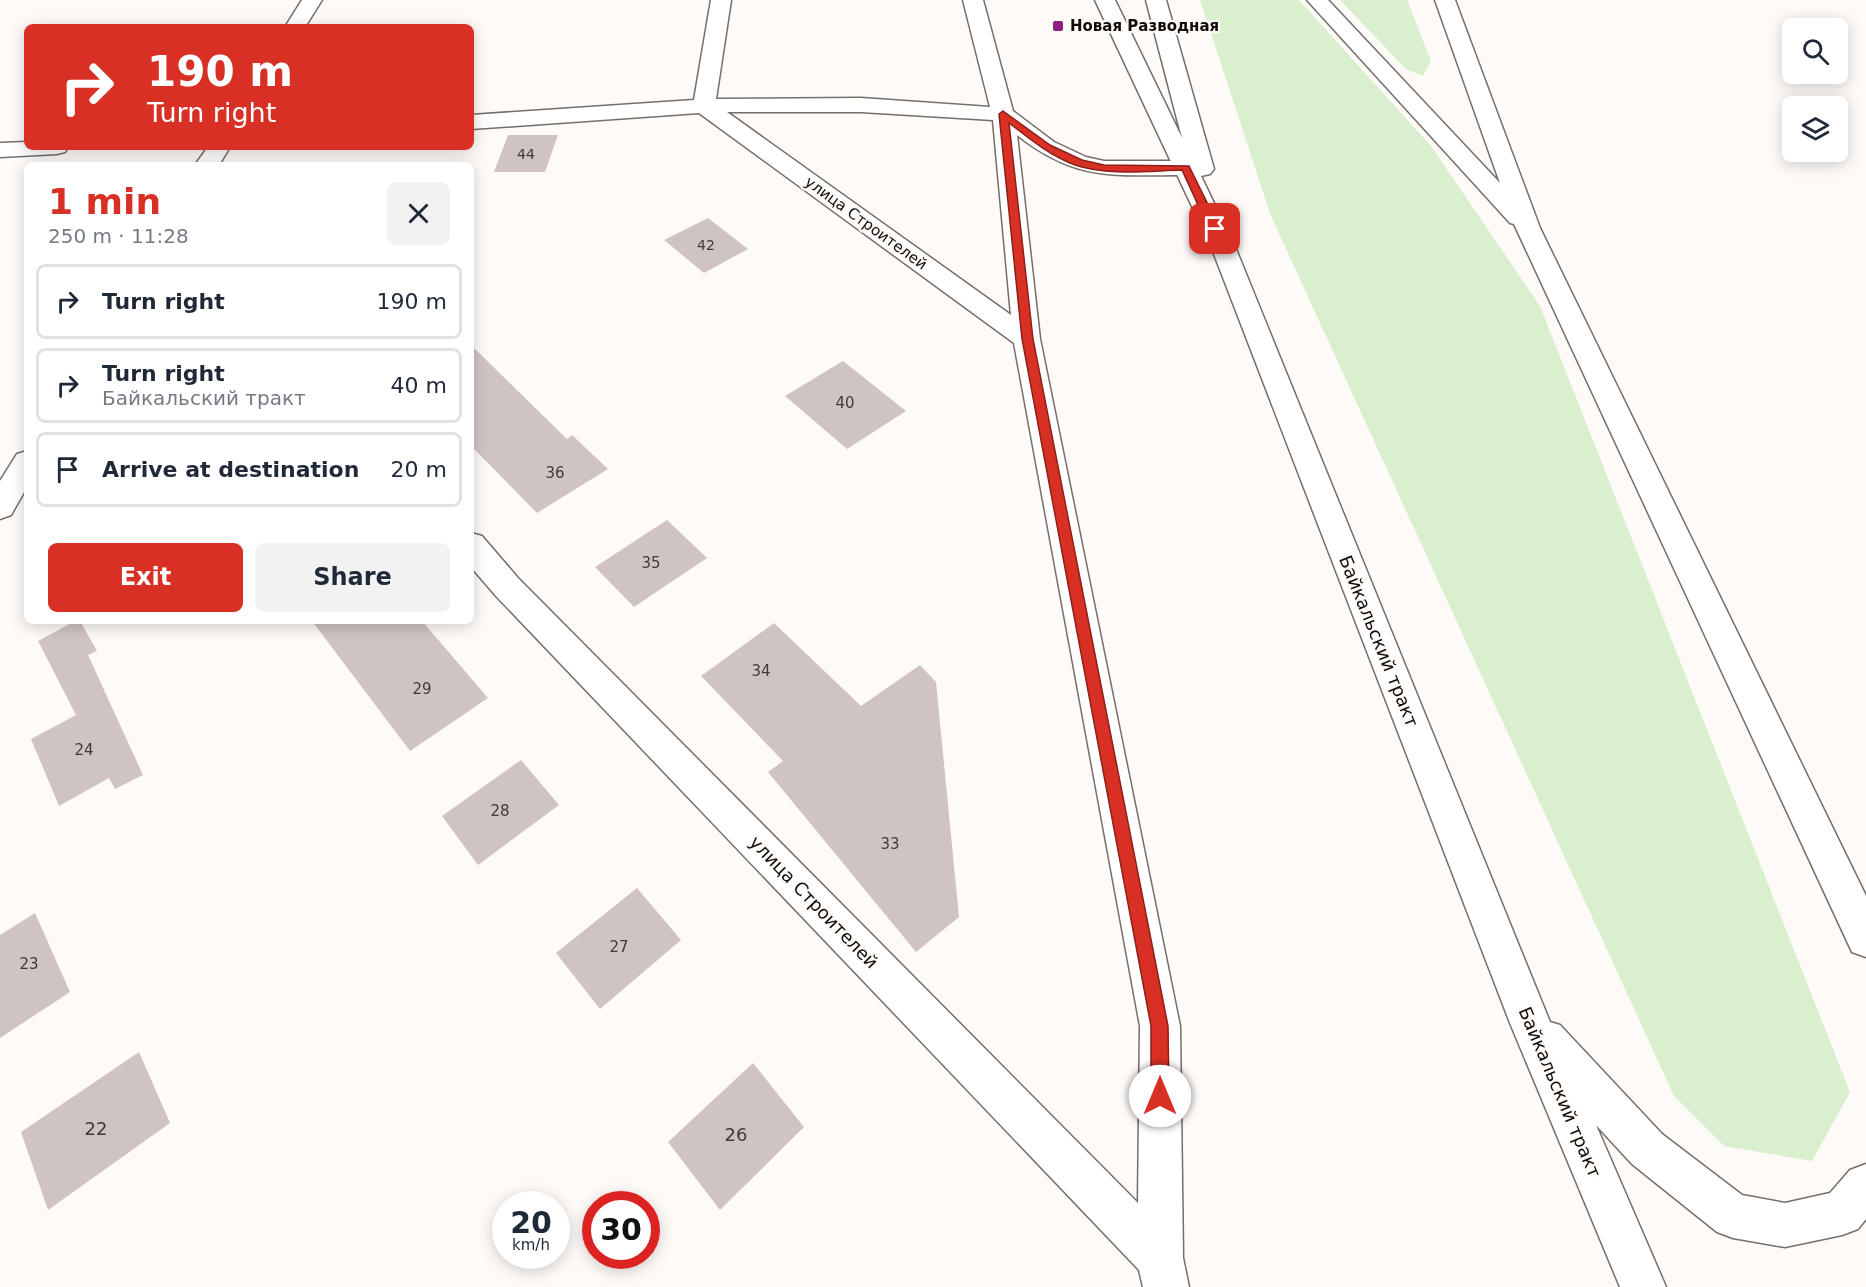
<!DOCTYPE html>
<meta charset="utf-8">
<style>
:root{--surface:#fff;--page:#f2f2f3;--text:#1f2937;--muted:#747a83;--line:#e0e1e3;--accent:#d93025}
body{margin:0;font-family:"DejaVu Sans",sans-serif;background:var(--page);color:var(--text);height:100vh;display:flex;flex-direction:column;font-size:22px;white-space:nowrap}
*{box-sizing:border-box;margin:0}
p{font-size:20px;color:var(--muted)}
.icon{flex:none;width:33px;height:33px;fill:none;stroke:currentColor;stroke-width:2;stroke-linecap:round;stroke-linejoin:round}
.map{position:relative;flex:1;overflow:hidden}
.sheet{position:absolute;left:24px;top:162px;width:450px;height:462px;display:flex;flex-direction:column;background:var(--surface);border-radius:9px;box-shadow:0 3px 15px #0003}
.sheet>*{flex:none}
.hud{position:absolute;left:24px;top:24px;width:450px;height:126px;border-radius:9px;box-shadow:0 3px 15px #0003;background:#d93025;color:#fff;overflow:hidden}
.tools{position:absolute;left:1782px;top:18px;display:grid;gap:12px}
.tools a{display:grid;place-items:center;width:66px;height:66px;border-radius:9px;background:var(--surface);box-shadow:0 3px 15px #0003;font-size:30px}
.speed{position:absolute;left:492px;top:1191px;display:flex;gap:12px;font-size:30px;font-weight:700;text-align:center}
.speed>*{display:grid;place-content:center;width:78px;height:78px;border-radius:50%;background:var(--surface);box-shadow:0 3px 15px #0003;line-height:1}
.speed small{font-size:15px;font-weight:400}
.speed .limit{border:9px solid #d22;background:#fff;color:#111}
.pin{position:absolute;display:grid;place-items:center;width:51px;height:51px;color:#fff;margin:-26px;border-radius:12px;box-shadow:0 3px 9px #0006}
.me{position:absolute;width:66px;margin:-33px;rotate:0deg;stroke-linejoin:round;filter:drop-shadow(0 0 4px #0008)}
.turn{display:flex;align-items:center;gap:21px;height:126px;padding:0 24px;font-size:27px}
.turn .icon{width:78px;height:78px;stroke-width:2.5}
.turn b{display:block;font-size:42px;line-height:51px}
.round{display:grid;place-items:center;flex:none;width:63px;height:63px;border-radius:9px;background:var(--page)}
.overview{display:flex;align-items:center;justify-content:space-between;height:102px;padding:0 24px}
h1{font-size:36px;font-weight:600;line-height:45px;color:var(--accent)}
.action{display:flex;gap:12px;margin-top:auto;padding:12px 24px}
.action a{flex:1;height:69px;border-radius:9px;background:var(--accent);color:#fff;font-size:24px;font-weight:600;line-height:69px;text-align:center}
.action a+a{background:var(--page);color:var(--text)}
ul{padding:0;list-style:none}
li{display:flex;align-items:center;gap:18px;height:75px;margin:0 12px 9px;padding:0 12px;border:3px solid var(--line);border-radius:9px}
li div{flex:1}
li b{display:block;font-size:22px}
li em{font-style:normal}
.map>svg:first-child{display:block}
.green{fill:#d9efce}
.building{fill:#d0c4c2}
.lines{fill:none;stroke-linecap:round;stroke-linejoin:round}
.minor-casing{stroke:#766e68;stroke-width:3}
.major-casing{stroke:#766e68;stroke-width:3}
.minor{fill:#fff;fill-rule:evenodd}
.major{fill:#fff;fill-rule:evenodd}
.route{fill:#d93025;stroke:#8d1f18;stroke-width:1.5}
.poi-dot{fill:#8e2082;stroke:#fefaf8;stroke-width:2}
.labels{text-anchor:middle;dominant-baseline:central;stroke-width:4.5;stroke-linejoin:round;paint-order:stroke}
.far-number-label{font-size:14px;fill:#3f3a38}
.far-poi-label{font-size:15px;font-weight:bold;fill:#0f0c0a;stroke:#fefaf8;text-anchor:start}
.far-street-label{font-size:15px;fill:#0f0c0a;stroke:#fefaf8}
.number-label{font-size:15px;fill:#3f3a38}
.street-label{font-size:18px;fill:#0f0c0a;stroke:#fefaf8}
.near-number-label{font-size:18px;fill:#3f3a38}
</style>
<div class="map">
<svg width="1866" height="1287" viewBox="0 0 1866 1287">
<rect width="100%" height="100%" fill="#fefaf8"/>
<!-- green -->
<g class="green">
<polygon points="1200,0 1299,0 1431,146 1540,306 1850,1092 1812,1161 1724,1146 1674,1096 1271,216"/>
<polygon points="1340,0 1407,0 1431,61 1423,76 1406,69"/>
</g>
<!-- building -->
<g class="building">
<polygon points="508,135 558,135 545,172 494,172"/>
<polygon points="708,218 748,249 704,273 664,240"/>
<polygon points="471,345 567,439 572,435 608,469 537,513 471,446"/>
<polygon points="843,361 906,411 847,449 785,396"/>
<polygon points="667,520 707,558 634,607 595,567"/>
<polygon points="75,621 80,621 97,651 88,655 143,775 115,789 109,778 59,806 31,739 76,715 38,641"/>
<polygon points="312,621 422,621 488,698 410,751"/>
<polygon points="774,623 861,706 920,665 936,682 959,917 916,952 768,772 783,761 701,676"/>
<polygon points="521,760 559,805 478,865 442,816"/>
<polygon points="637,888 681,940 600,1009 556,953"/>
<polygon points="35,913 70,992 0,1038 0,935"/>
<polygon points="139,1052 170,1123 48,1210 21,1132"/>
<polygon points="753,1063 804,1127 720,1210 668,1142"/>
</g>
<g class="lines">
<defs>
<g id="minor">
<polygon points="302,0 322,0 305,27 285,27"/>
<path d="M711,0H731L716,99L861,98L990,107L963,0H983L1013,111L1054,142L1086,157L1104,161H1185L1193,163L1197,168L1193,173L1185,175C1113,175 1077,182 1017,135L1040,339L1180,1026L1183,1258L1189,1287H1143L1139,1270L496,596L471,567V533L482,536L518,578L1138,1203L1140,1026L1014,343L699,113L471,129V115L694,100ZM727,112H861L993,120L1011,315Z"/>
<polygon points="27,142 27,147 68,147 65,152 57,154 0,157 0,143"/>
<polygon points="208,147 230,147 219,165 195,165"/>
<polygon points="27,451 27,487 11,515 0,519 0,481 17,454"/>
</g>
<g id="major">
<polygon points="1095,0 1115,0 1182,138 1146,0 1166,0 1214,169 1210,174 1201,176 1236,249 1550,1022 1560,1025 1662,1134 1742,1195 1785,1203 1830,1193 1850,1170 1866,1164 1866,1219 1858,1229 1842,1235 1785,1247 1733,1238 1717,1232 1632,1164 1596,1125 1666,1287 1620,1287 1510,1023 1212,249"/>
<polygon points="1307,0 1328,0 1500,183 1435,0 1455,0 1540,228 1866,896 1866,957 1852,952 1514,224 1510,223"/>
</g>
</defs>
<!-- minor casing -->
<use href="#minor" class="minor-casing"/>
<!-- major casing -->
<use href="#major" class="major-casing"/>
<!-- minor -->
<use href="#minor" class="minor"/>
<!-- major -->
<use href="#major" class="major"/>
</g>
<!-- route -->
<path class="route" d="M1003,111L1050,145L1082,160L1104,165L1189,166L1220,229L1215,232L1209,229L1182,170C1147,171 1108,176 1075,165C1050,156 1030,139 1009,123L1033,339L1168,1026L1169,1096L1166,1102L1160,1104L1154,1102L1151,1096V1026L1022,339L999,114Z"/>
<!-- markers -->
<rect class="poi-dot" x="1052" y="20" width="12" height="12" rx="3"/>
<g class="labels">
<!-- far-number labels -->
<g class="far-number-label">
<text x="526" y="154">44</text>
<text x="706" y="245">42</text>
</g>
<!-- far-poi labels -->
<g class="far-poi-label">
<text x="1070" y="26">Новая Разводная</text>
</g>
<!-- far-street labels -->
<g class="far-street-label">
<text transform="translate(866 223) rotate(36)">улица Строителей</text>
</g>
<!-- number labels -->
<g class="number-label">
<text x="845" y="403">40</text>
<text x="555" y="473">36</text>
<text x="651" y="563">35</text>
<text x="761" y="671">34</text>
<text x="422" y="689">29</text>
<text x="84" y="750">24</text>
<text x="500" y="811">28</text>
<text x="890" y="844">33</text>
<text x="619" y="947">27</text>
<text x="29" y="964">23</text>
</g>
<!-- street labels -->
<g class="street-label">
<text transform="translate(1379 641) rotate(68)">Байкальский тракт</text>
<text transform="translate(814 902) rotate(46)">улица Строителей</text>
<text transform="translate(1560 1092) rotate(67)">Байкальский тракт</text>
</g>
<!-- near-number labels -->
<g class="near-number-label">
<text x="96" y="1128">22</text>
<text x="736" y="1134">26</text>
</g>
</g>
</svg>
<div class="tools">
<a><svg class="icon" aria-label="search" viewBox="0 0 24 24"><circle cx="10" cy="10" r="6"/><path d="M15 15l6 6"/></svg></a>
<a><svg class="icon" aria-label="layers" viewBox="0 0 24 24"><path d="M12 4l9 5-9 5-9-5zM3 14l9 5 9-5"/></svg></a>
</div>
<div class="speed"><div>20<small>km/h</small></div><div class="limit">30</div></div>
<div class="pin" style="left:1215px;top:229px;background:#d93025"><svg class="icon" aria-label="arrive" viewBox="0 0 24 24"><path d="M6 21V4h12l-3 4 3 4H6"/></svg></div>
<svg class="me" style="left:1160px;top:1096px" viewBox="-20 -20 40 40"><circle r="19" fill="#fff"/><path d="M0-13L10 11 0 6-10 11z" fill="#d93025"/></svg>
<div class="hud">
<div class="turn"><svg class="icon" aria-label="right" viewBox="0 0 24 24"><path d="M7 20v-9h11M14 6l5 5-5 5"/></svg><div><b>190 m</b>Turn right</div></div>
</div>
<section class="sheet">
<div class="overview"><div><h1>1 min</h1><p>250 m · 11:28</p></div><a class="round"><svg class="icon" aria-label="close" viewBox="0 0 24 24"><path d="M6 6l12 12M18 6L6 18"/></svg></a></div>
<ul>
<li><svg class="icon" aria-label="right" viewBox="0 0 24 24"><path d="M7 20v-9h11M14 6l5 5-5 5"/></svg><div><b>Turn right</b></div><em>190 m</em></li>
<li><svg class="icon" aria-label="right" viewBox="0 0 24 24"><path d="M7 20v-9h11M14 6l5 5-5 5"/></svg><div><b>Turn right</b><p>Байкальский тракт</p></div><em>40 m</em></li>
<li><svg class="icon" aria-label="arrive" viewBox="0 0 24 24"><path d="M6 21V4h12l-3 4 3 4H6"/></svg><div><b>Arrive at destination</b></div><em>20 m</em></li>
</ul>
<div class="action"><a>Exit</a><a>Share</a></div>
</section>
</div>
